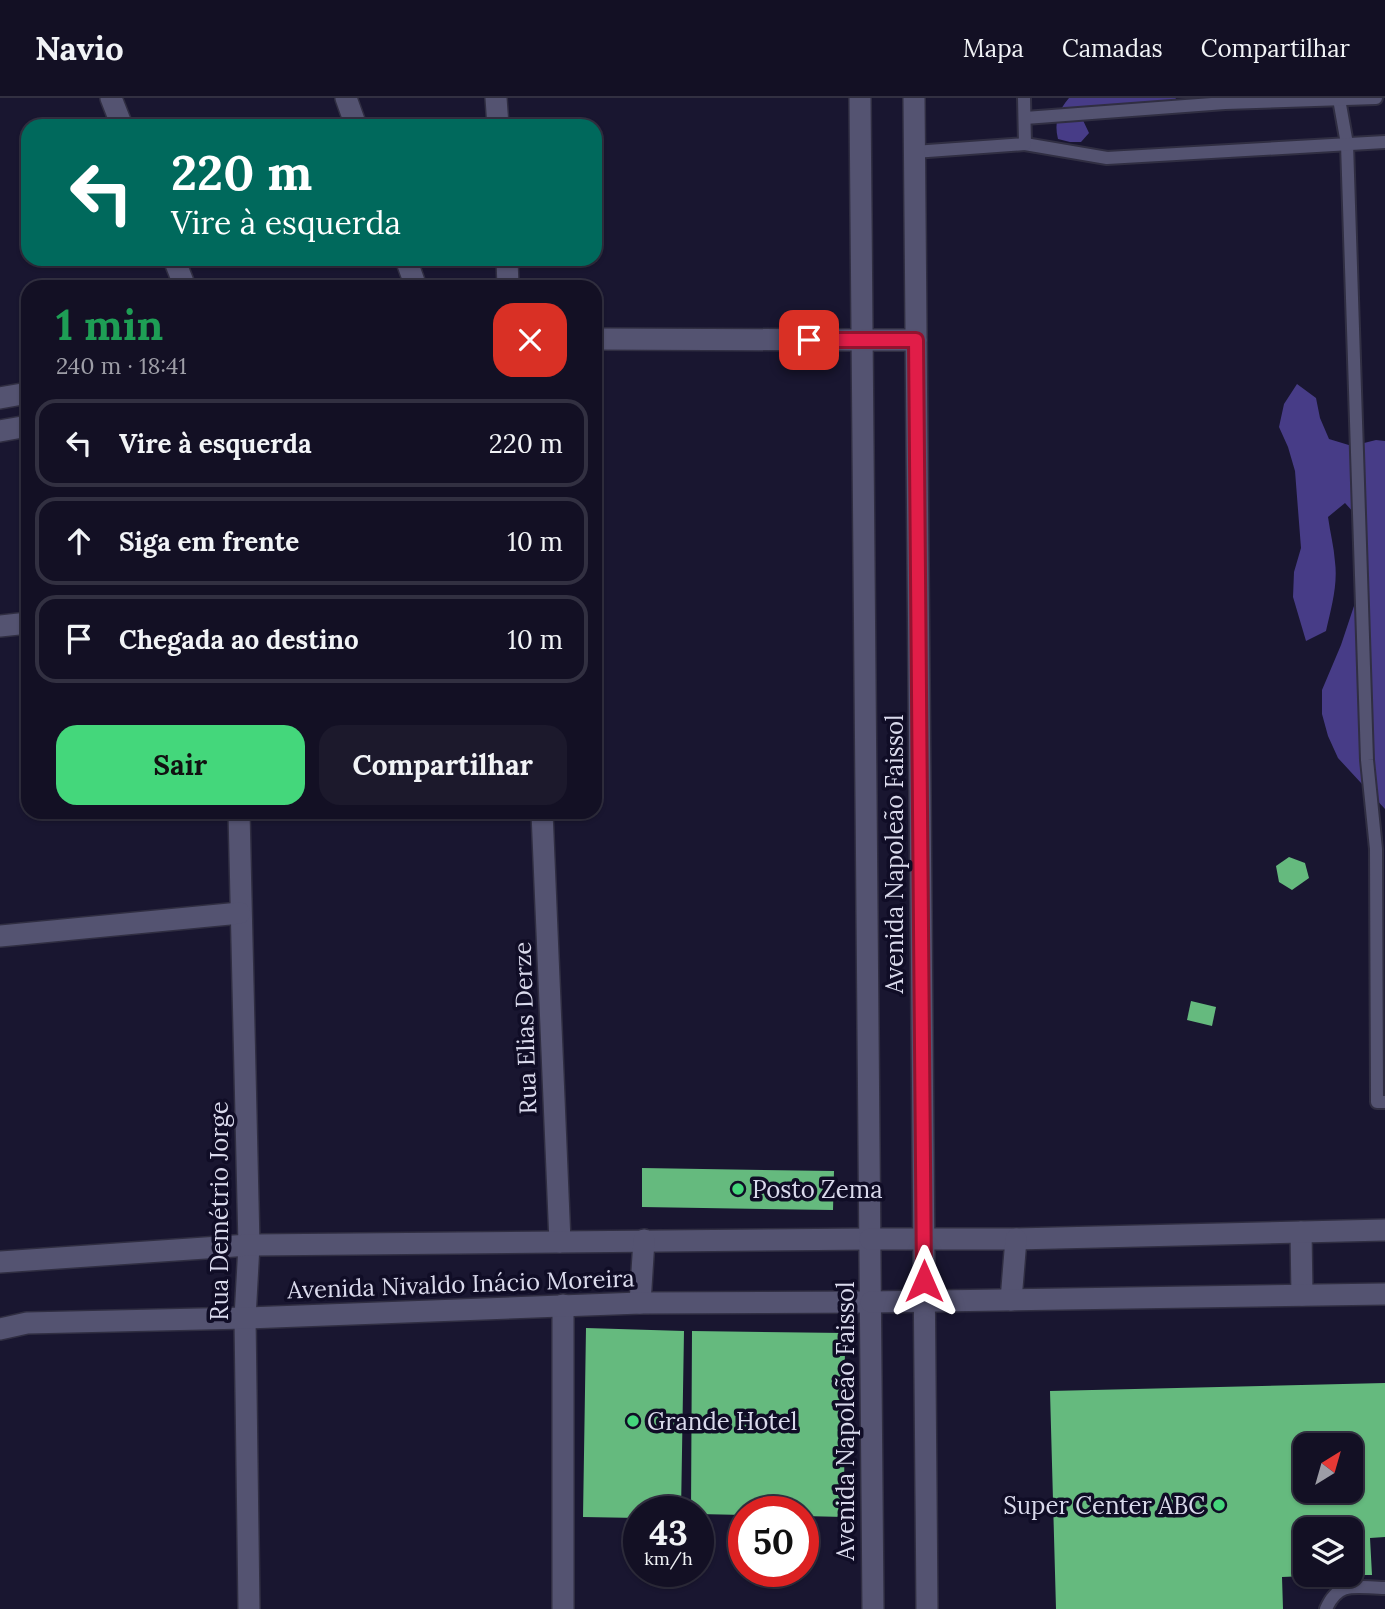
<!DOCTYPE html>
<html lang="pt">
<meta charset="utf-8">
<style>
:root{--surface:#131024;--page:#1c192c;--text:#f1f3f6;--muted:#9d9da6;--line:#323041;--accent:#44d77b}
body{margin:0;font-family:Lora,serif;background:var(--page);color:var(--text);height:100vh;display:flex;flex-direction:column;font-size:26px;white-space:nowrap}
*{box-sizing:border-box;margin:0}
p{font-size:23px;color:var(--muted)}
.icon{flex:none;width:38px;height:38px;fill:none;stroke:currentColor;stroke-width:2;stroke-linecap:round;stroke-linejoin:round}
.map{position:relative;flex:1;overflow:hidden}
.sheet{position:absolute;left:21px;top:182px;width:581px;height:539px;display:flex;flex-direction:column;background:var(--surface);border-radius:21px;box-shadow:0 2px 5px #0004,0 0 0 2px var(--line)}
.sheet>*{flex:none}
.banner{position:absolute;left:21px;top:21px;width:581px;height:147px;border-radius:21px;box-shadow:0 2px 5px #0004,0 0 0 2px var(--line);background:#00695c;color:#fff;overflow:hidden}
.needle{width:46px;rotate:37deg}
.fabs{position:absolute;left:1293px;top:1335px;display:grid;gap:14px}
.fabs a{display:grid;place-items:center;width:70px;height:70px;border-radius:14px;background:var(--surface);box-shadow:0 2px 5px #0004,0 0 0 2px var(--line);font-size:35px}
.speed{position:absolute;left:623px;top:1398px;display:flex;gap:14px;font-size:35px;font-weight:700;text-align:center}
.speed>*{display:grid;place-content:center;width:91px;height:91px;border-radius:50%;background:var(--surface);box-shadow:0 2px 5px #0004,0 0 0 2px var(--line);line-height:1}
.speed small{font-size:18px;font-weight:400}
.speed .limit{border:10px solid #d22;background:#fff;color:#111}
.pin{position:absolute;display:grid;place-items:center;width:60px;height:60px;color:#fff;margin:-30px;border-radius:14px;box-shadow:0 4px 10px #0006}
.me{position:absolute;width:77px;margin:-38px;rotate:0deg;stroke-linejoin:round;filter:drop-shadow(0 0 5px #0008)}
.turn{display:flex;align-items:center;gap:24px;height:147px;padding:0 35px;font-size:32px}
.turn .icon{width:91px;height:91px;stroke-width:2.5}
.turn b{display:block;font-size:49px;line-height:60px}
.round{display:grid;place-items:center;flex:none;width:74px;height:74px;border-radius:21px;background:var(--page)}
.head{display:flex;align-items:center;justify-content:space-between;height:119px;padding:0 35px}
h1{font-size:42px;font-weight:700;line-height:52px;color:#1e9e55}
.button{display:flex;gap:14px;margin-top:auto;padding:14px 35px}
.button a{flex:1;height:80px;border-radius:21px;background:var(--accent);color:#111;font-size:28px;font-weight:700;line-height:80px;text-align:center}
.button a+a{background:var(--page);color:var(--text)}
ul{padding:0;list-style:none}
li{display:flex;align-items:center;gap:21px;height:88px;margin:0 14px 10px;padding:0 21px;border:4px solid var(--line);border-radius:21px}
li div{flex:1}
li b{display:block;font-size:26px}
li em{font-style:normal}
header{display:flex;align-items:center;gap:42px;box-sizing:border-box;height:98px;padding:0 35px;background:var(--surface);border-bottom:2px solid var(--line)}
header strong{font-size:33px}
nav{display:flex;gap:38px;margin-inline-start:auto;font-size:24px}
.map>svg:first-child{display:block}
.forest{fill:#473c87}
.building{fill:#65ba7e;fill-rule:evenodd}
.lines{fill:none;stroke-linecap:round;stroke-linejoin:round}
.service-casing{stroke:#302e42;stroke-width:16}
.minor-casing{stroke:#302e42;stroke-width:24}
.tertiary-casing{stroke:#302e42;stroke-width:24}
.secondary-casing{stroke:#302e42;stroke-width:24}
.service{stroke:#545371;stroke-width:12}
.minor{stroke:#545371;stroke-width:21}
.tertiary{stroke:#545371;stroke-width:21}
.secondary{stroke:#545371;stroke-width:21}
.route-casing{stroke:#92132f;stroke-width:18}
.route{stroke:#e11d48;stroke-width:12}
.poi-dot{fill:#44d77b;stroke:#100d26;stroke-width:2.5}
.labels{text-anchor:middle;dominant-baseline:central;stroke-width:7;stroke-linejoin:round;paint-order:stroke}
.street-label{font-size:24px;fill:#dadaec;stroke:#100d26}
.poi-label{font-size:24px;fill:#dadaec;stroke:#100d26;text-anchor:start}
</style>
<header>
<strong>Navio</strong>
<nav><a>Mapa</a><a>Camadas</a><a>Compartilhar</a></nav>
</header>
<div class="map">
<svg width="1385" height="1511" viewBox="0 0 1385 1511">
<rect width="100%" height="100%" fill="#191630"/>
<!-- forest -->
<g class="forest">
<path d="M1069,0H1176L1175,2L1163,8L1080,16L1089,35L1081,44H1070L1058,41C1054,24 1058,13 1069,0Z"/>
<path d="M1297,286L1316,300L1320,320L1329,341L1352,348L1376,342L1385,343V711L1338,660L1328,638L1322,616V592L1341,547L1357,499L1365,427L1345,405L1328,419C1330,434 1334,449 1335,464C1338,487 1331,511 1326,533L1306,543L1293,499L1294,474L1301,450L1295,373L1288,349L1279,329L1284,306Z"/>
</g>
<!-- building -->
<g class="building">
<polygon points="1289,759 1305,765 1309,780 1292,792 1279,784 1276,768"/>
<polygon points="1191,903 1216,909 1212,928 1187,922"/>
<polygon points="642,1070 834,1073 833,1112 642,1109"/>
<polygon points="586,1230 684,1233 681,1414 639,1414 639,1420 583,1419"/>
<polygon points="692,1233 845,1235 844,1419 803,1418 803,1414 744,1414 744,1417 698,1416 698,1414 691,1414"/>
<path d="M1385,1285V1439L1370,1440L1372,1477H1351V1432H1306V1478L1282,1479L1283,1511H1056L1050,1293ZM1306,1348H1351V1393H1306Z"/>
</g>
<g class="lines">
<defs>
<g id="service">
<polyline points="1339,1 1347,46 1367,662 1376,751 1377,1004 1385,1004"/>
<polyline points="1025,20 1225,5 1376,0"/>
<polyline points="1025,46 1107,60 1385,44"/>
<polyline points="914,54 1025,46 1024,0"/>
<path d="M1326,1511C1339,1481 1357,1490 1385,1490"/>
</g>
<g id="minor">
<polyline points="111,0 122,28"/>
<polyline points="346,0 356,28"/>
<polyline points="496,0 498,28"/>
<polyline points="174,161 185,189"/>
<polyline points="406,161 416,189"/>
<polyline points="507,161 508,189"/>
<polyline points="595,241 863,242"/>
<polyline points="0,300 28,295"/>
<polyline points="0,333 28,328"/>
<polyline points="0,528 28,525"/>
<polyline points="239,714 249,1147 245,1220 249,1511"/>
<polyline points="542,714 560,1144"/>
<polyline points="0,838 240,815"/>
<polyline points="563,1207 563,1511"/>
</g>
<g id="tertiary">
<polyline points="0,1164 249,1147 870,1141"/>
<polyline points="640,1205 644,1142"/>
<polyline points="0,1231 27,1225 245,1220 640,1205 871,1204"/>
</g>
<g id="secondary">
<polyline points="860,0 873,1511"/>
<polyline points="914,0 927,1511"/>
<polyline points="863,242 916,242"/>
<polyline points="1301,1134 1302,1197"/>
<polyline points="870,1141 1016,1141 1385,1132"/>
<polyline points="1011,1202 1016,1141"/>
<polyline points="871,1204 1385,1196"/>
</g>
</defs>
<!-- service casing -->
<use href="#service" class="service-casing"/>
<!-- minor casing -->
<use href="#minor" class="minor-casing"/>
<!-- tertiary casing -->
<use href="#tertiary" class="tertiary-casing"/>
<!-- secondary casing -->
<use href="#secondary" class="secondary-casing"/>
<!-- service -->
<use href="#service" class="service"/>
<!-- minor -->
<use href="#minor" class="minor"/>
<!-- tertiary -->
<use href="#tertiary" class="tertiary"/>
<!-- secondary -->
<use href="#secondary" class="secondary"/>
</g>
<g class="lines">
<defs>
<polyline id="route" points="809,242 916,242 924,1183"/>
</defs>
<!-- route casing -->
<use href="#route" class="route-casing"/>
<!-- route -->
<use href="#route" class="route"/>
</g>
<!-- markers -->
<g class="poi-dot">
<circle cx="738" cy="1091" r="7"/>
<circle cx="633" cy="1323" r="7"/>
<circle cx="1219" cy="1407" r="7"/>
</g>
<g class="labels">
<!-- street labels -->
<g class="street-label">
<text transform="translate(894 756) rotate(-90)">Avenida Napoleão Faissol</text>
<text transform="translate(525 930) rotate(-92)">Rua Elias Derze</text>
<text transform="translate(219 1113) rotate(-90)">Rua Demétrio Jorge</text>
<text transform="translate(461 1186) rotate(-2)">Avenida Nivaldo Inácio Moreira</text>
<text transform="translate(845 1323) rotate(-90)">Avenida Napoleão Faissol</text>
</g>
<!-- poi labels -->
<g class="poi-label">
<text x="752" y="1091">Posto Zema</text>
<text x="647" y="1323">Grande Hotel</text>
<text x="1205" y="1407" text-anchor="end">Super Center ABC</text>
</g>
</g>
</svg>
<div class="fabs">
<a><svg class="needle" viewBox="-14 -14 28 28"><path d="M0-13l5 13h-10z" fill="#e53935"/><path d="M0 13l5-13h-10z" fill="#9d9da6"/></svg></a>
<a><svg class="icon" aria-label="layers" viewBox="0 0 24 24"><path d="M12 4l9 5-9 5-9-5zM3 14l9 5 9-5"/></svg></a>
</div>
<div class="speed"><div>43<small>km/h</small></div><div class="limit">50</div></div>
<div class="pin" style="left:809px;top:242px;background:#d93025"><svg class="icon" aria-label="arrive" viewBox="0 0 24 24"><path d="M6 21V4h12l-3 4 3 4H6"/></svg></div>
<svg class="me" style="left:924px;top:1183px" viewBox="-20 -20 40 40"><path d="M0-17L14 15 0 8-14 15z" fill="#e11d48" stroke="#fff" stroke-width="4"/></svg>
<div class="banner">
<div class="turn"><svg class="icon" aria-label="left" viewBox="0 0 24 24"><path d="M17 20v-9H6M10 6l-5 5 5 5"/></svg><div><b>220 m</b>Vire à esquerda</div></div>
</div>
<section class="sheet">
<div class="head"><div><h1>1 min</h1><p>240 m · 18:41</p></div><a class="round" style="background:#d93025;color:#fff"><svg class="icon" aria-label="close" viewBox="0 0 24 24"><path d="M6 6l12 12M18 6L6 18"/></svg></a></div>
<ul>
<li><svg class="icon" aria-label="left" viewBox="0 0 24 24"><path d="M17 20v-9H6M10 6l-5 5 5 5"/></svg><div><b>Vire à esquerda</b></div><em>220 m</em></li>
<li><svg class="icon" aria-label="ahead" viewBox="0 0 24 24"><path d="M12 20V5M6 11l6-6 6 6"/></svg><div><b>Siga em frente</b></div><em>10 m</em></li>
<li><svg class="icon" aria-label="arrive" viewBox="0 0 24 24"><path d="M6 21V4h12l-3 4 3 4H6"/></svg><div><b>Chegada ao destino</b></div><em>10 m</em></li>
</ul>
<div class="button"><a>Sair</a><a>Compartilhar</a></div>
</section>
</div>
